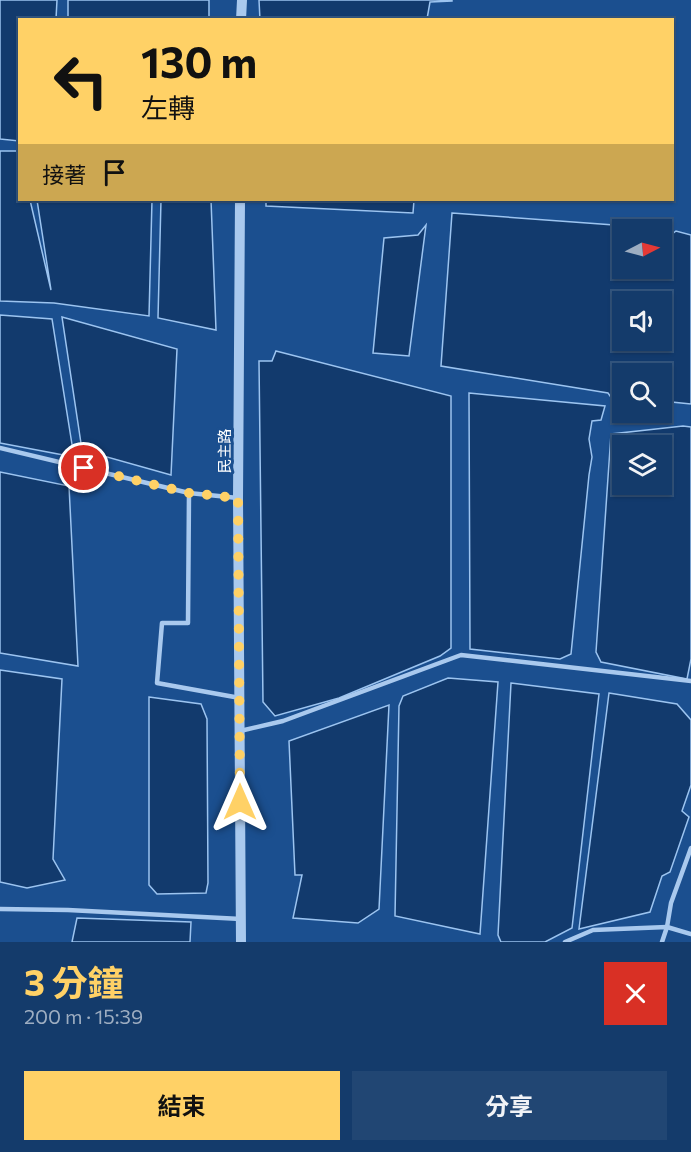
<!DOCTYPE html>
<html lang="zh-TW">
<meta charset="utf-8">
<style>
:root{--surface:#143b6b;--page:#214673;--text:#f1f3f6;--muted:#9dadc1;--line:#33557e;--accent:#ffd166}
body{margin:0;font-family:Commissioner,"Noto Sans TC",sans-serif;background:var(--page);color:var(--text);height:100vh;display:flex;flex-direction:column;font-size:22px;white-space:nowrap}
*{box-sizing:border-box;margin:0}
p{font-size:20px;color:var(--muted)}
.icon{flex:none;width:33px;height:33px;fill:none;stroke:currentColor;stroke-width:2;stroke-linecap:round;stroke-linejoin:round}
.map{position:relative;height:942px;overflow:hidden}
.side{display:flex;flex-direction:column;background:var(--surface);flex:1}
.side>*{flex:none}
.hud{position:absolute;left:18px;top:18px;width:656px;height:183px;border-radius:0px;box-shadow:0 2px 4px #0004,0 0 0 2px var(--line);background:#ffd166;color:#111;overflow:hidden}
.needle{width:39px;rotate:84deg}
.fabs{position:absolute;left:612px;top:219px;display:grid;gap:12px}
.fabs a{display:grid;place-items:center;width:60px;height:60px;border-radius:0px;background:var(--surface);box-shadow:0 2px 4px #0004,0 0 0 2px var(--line);font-size:30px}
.pin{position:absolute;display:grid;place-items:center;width:51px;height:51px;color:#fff;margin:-26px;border:3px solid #fff;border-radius:50%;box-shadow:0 2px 6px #0007}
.me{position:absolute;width:66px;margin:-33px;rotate:0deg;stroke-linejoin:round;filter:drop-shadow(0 0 4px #0008)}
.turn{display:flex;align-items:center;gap:21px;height:126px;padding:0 24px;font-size:27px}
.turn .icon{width:78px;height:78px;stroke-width:2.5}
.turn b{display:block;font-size:42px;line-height:51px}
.then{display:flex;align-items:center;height:57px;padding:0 24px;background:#0003;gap:12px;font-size:22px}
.round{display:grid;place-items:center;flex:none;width:63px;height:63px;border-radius:0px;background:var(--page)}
.headline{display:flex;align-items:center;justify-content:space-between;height:102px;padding:0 24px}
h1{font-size:36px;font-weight:700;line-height:45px;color:var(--accent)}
.cta{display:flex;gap:12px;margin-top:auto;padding:12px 24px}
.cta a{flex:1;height:69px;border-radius:0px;background:var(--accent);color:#111;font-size:24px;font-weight:700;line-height:69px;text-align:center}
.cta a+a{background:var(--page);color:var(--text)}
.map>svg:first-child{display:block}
.water{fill:#123a6d;stroke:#9cc4f0;stroke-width:1.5;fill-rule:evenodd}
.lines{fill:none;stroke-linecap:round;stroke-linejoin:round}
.service{stroke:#a9c9ee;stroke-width:4.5}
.tertiary{stroke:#a9c9ee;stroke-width:10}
.route{stroke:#ffd166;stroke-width:10;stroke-dasharray:0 18}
.labels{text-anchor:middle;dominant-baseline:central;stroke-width:6;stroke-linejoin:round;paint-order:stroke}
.street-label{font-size:15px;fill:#fff;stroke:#1b4f8f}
</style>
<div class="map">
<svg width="691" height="942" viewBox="0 0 691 942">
<rect width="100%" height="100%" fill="#1b4f8f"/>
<!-- water -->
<g class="water">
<polygon points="0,0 57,0 56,19 20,20 19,141 0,139"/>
<rect x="68" y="0" width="141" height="19"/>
<polygon points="259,0 452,0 452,1 430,2 427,19 260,20"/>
<polygon points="0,151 18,151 20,157 20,200 30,200 51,290 37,200 152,200 149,316 54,303 0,301"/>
<polygon points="161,200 211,200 216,330 158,318"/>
<polygon points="266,200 414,200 413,213 266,206"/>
<path d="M452,213L655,228V229L622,230V268H662V242L676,231L691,235V404L662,401V374H622V403H615L608,393L441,366ZM622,302H662V340H622Z"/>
<polygon points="426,225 409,356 373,353 384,238 418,235"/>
<polygon points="0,315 52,319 74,457 0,443"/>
<polygon points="62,317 177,349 171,475 82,450"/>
<polygon points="276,351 451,396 451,648 440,656 339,698 275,716 263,702 259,361 272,361"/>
<polygon points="469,393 605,406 601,420 592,421 589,439 592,457 589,475 571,654 560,659 470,649"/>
<path d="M683,426L691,427V659L687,679L601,662L596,652L611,434ZM622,446H662V484H622Z"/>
<polygon points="0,472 69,486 78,666 0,653"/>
<polygon points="0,670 62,679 53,859 65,880 27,888 0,882"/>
<polygon points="448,678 498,682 480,934 395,916 399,706 403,696"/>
<polygon points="511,683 599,694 572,928 545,942 501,942 498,935"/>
<polygon points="609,693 677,704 691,720 691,785 682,811 689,817 670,872 662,876 650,912 579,929"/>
<polygon points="149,697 201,704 207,719 208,883 206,893 157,894 149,885"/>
<polygon points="389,705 379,909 358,923 293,918 302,875 295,875 289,741"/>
<polygon points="77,918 191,922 190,942 72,942"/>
</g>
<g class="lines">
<!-- service -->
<g class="service">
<polyline points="0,448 189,493 238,498"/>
<polyline points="189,493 188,623 162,623 157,683 240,698"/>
<polyline points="240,731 283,721 461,655 691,681"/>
<polyline points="0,909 68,910 241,919"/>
<polyline points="565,942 593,930 667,927 691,934"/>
<polyline points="662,942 667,927 671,903 691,848"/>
</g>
<!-- tertiary -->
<g class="tertiary">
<polyline points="241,20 242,0"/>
<polyline points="240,200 238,498 241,942"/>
</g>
</g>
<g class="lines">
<!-- route -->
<polyline class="route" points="84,468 189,493 238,498 240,802"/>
</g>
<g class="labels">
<!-- street labels -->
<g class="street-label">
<text transform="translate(224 451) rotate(-90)">民主路</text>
</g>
</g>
</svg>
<div class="fabs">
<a><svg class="needle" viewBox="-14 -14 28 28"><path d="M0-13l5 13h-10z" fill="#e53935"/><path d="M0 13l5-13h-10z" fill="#9dadc1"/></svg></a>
<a><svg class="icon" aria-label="sound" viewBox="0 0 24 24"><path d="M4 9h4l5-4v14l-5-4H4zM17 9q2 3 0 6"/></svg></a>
<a><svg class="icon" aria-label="search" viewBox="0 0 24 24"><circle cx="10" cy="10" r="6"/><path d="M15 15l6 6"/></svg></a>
<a><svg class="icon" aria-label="layers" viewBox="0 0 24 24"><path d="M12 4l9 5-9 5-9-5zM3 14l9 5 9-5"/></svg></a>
</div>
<div class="pin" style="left:84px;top:468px;background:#d93025"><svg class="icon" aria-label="arrive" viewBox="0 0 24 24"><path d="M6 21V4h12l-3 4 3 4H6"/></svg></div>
<svg class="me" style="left:240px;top:802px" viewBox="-20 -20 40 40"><path d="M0-17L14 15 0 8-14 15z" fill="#ffd166" stroke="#fff" stroke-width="4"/></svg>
<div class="hud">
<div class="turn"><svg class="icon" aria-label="left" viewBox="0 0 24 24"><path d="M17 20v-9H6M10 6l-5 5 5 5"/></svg><div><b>130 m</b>左轉</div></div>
<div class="then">接著<svg class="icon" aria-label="arrive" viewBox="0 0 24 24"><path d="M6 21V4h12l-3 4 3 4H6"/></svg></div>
</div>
</div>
<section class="side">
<div class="headline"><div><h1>3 分鐘</h1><p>200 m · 15:39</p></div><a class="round" style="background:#d93025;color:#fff"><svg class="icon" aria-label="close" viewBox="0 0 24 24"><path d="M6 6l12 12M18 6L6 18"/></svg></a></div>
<div class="cta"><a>結束</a><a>分享</a></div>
</section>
